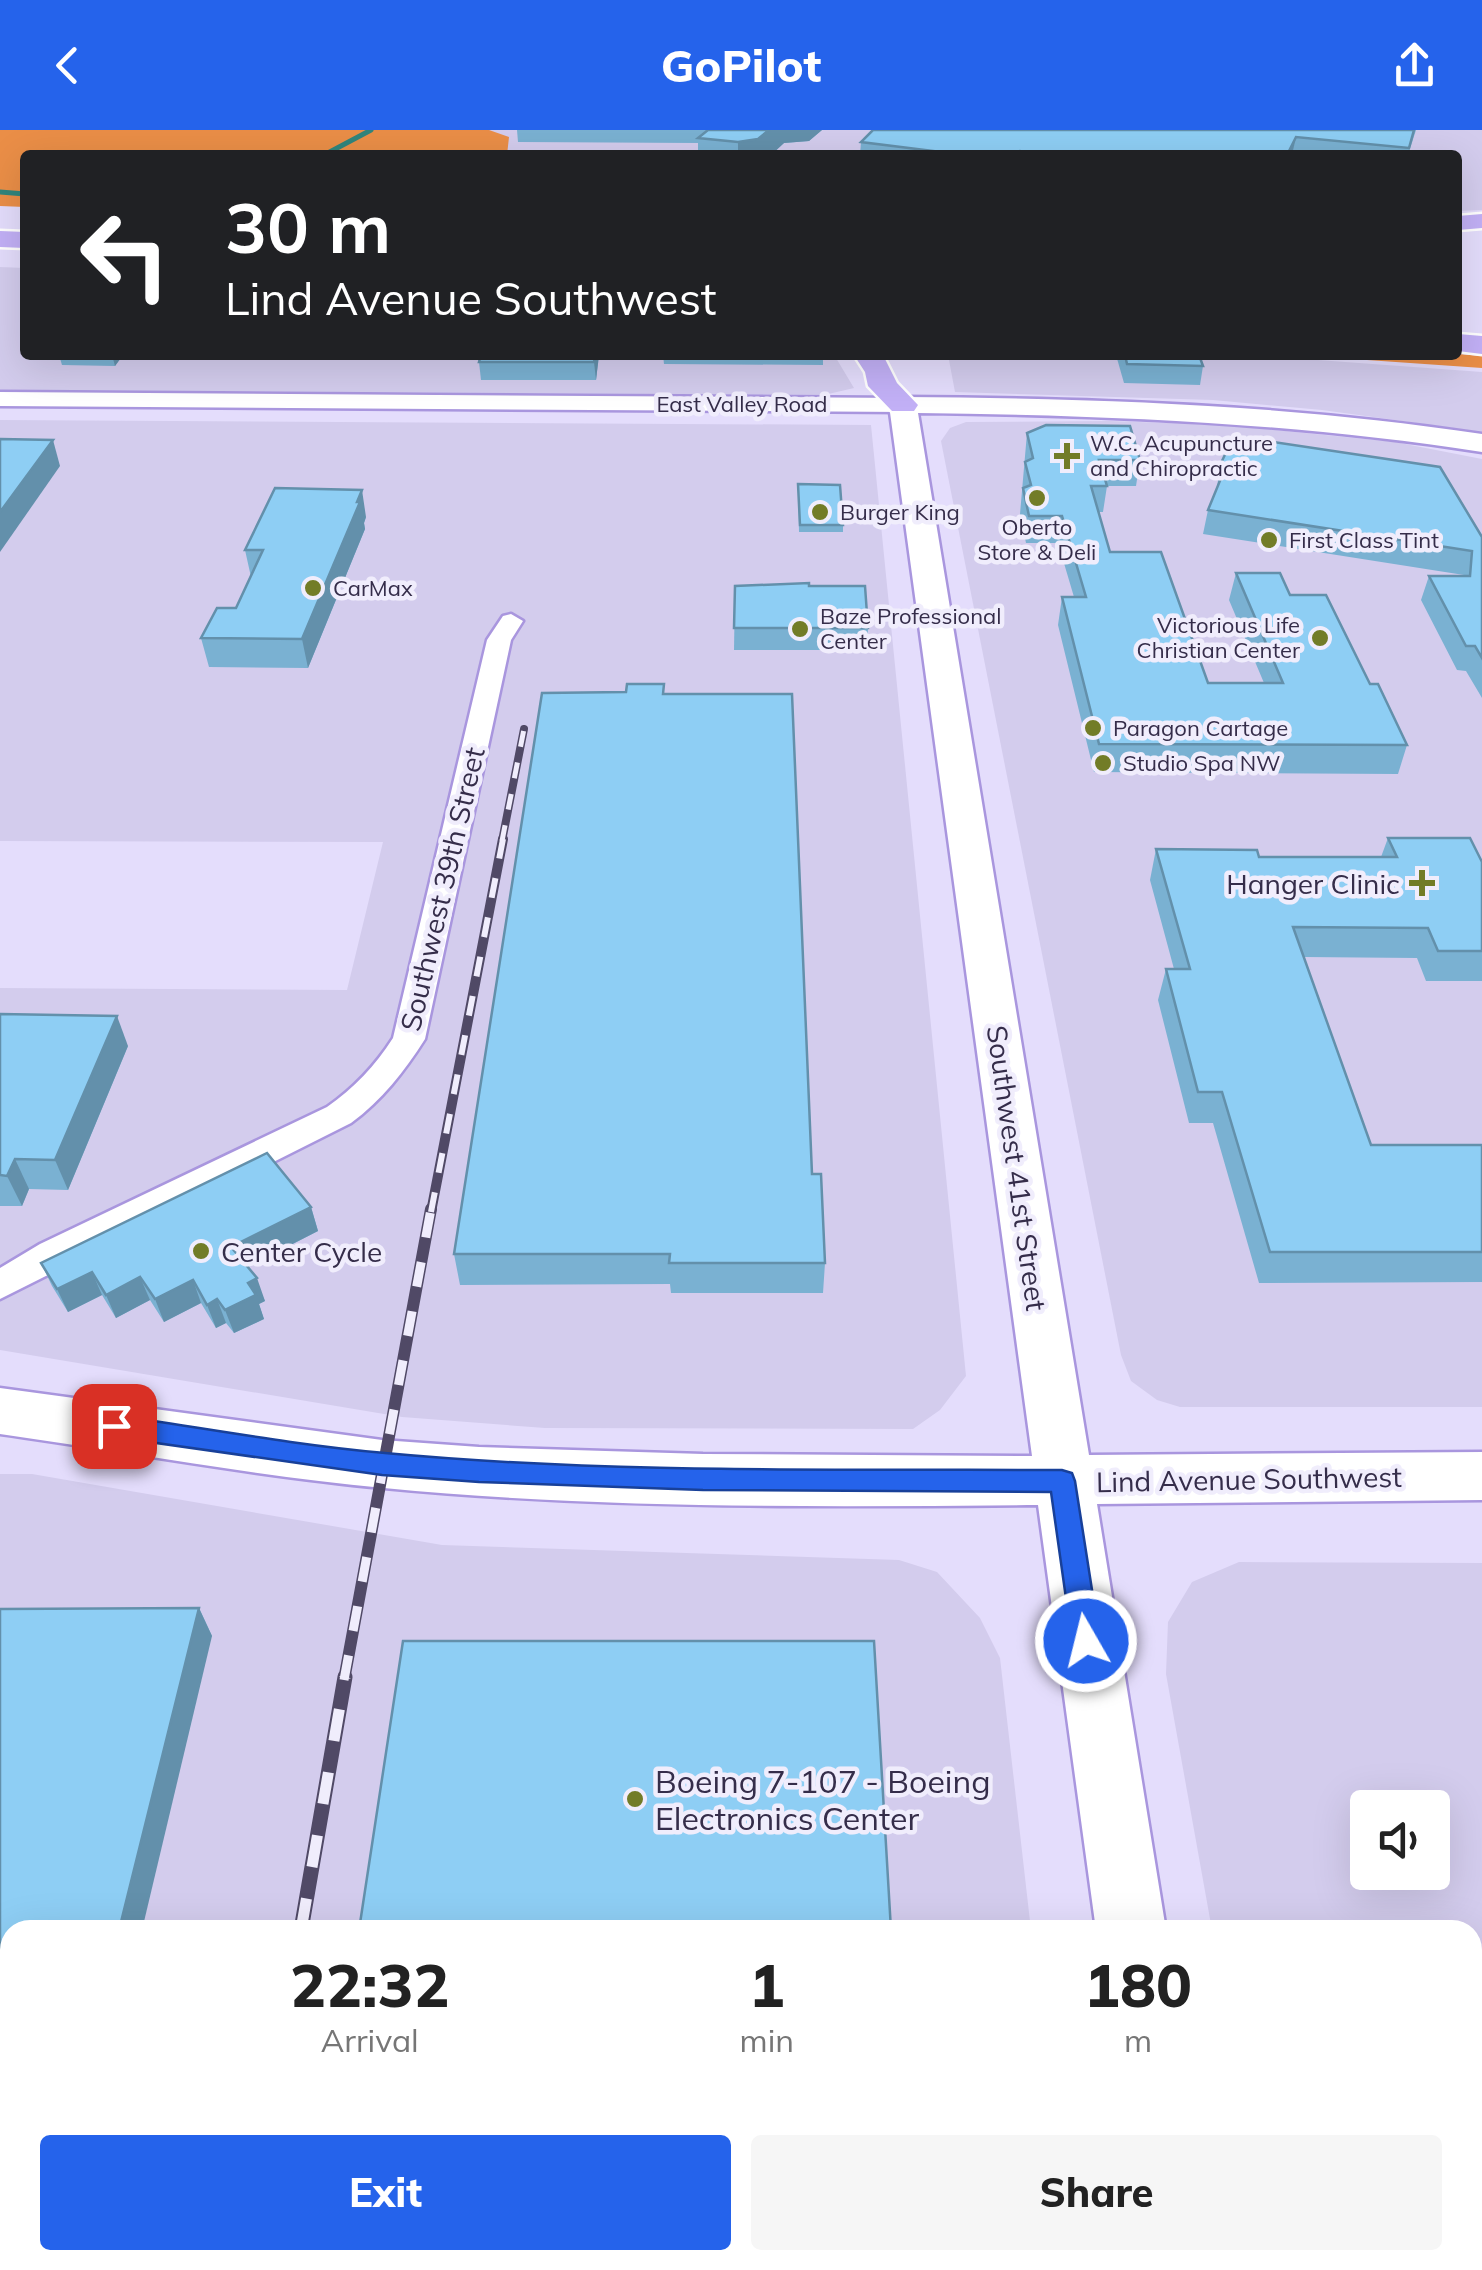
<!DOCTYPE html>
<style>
:root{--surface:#fff;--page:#f6f6f6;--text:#222;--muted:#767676;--accent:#2563eb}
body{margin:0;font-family:Mulish,sans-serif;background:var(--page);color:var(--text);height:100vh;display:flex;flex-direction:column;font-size:38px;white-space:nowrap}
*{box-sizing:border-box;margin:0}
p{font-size:32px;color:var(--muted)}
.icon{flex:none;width:55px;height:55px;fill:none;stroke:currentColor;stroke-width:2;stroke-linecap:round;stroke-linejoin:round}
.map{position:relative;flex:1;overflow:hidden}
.side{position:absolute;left:0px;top:1790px;width:1482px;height:350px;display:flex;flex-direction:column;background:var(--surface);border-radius:30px 30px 0 0;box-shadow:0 10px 40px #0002}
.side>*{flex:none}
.hud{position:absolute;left:20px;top:20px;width:1442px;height:210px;border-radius:10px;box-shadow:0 10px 40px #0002;background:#202124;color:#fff;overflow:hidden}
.controls{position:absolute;left:1350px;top:1660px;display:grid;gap:20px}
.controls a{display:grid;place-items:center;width:100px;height:100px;border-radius:10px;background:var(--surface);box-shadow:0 10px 40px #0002;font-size:50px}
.pin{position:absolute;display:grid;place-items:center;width:85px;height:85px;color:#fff;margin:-42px;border-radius:20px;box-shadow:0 5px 15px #0006}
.me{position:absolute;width:110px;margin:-55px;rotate:352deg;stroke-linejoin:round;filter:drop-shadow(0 0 8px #0008)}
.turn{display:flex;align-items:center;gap:35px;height:210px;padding:0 40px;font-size:45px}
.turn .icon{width:130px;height:130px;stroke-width:2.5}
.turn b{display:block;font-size:70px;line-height:85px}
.eta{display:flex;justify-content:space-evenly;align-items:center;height:170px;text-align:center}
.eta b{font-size:60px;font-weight:800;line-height:70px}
.cta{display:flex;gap:20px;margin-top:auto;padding:20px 40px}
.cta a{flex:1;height:115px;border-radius:10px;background:var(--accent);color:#fff;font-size:40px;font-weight:800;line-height:115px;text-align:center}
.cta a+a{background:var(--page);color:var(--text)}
header{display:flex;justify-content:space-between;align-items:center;height:130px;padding:0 40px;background:var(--accent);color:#fff;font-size:45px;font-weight:800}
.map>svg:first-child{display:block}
.built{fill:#d3cced;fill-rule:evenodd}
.forest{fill:#ea8e47}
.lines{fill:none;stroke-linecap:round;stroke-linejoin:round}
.stream{stroke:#31857c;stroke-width:5}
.minor-casing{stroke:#a996de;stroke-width:5}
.tertiary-casing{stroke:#a996de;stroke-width:5}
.secondary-casing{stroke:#a996de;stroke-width:5}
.motorway-casing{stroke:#fff;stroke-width:5}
.minor{fill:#fff;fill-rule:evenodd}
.tertiary{fill:#fff;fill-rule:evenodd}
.secondary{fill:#fff;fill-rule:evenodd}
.motorway{fill:#c2b0f6;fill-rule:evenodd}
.rail-far3-casing{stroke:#504966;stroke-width:8}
.rail-far2-casing{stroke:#504966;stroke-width:10}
.rail-far1-casing{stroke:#504966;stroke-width:12}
.rail-casing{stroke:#504966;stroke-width:15}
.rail-far3{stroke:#f0edfc;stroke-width:5;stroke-dasharray:16;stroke-linecap:butt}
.rail-far2{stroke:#f0edfc;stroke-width:6;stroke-dasharray:20;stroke-linecap:butt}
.rail-far1{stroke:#f0edfc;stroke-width:9;stroke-dasharray:25;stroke-linecap:butt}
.rail{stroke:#f0edfc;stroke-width:11;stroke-dasharray:32;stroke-linecap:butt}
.wall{fill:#7ab1d2}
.shaded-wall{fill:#6390ab}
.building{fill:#8ecef4;stroke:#6390ab;stroke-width:2.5}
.route{fill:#2563eb;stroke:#184099;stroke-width:2.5}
.poi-dot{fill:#727c27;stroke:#f0edfc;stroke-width:4}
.labels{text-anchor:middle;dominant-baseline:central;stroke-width:9;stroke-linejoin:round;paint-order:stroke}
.far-street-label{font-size:22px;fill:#352d4a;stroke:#f0edfc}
.far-poi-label{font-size:22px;fill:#352d4a;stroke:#f0edfc;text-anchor:start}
.poi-label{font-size:28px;fill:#352d4a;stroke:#f0edfc;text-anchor:end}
.street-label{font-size:28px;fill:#352d4a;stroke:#f0edfc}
.near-poi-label{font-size:32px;fill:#352d4a;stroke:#f0edfc;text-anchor:start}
</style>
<header><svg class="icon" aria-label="back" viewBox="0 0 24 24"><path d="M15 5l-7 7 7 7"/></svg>GoPilot<svg class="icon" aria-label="share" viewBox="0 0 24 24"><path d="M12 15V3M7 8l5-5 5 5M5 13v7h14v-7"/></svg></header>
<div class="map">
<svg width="1482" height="2140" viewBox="0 0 1482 2140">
<rect width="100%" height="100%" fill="#e4ddfc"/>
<!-- built -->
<g class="built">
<polygon points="441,0 1482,0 1482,80 1458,81 1458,25 397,25"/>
<polygon points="0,137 25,138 25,225 828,225 836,228 854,258 824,265 0,260"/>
<polygon points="990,225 1248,225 1482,242 1482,302 1322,280 1213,270 955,262 949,230"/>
<polygon points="0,290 871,295 966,1246 940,1280 913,1299 545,1298 402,1287 0,1220 0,858 347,860 383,712 0,711"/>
<polygon points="1110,291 1224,295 1395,312 1482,329 1482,1277 1180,1277 1157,1270 1131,1251 1121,1225 941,311 950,298 966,292"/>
<polygon points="0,1344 32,1344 442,1415 899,1430 937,1442 980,1488 1000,1528 1031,1800 10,1800 10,2130 1069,2130 1070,2140 0,2140"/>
<path d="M1239,1432L1482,1433V2140H1274L1272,2130H1472V1800H1212L1166,1544L1168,1492L1192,1452ZM1368,1678H1432V1742H1368Z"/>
</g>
<!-- forest -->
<g class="forest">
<polygon points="0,0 489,0 509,7 507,25 25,25 25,77 0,76"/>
<polygon points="1458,224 1482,226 1482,238 1295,225"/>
</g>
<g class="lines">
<!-- stream -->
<g class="stream">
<polyline points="324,25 371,0"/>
<polyline points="0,62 25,64"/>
</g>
<defs>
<path id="minor" d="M511,484L523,491L511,510L425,909C404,942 382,970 351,993L0,1169V1138L40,1114L327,977C354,958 375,936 393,908L487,510L503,486Z"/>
<polygon id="tertiary" points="0,262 903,268 915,275 903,282 0,276"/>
<g id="secondary">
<path d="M903,267C1097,268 1290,275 1482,304V322C1295,293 1107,285 918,283L1089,1325L1482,1322V1370L1097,1374L1166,1800H1096L1038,1375C821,1377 600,1379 384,1358C256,1346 128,1322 0,1304V1258L382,1310L479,1317L703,1324L1032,1326L889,275Z"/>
<polygon points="1140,2130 1220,2130 1221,2140 1141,2140"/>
</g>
<g id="motorway">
<polygon points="1482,84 1482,98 1458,100 1458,86"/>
<polygon points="0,101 25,102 25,118 0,117"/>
<polygon points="1458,204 1482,206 1482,224 1458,221"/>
<polygon points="854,225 883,225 897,253 918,275 914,281 892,281 868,256 865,242"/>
</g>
</defs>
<!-- minor casing -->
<use href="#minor" class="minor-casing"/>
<!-- tertiary casing -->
<use href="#tertiary" class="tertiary-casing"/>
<!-- secondary casing -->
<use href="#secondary" class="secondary-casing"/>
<!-- motorway casing -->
<use href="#motorway" class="motorway-casing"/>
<!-- minor -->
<use href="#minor" class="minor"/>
<!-- tertiary -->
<use href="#tertiary" class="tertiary"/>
<!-- secondary -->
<use href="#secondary" class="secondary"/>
<!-- motorway -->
<use href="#motorway" class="motorway"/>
<defs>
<polyline id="rail-far3" points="502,711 524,599"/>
<polyline id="rail-far2" points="431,1082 503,709"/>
<polyline id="rail-far1" points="344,1550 431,1079"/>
<g id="rail">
<polyline points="301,1800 345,1547"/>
<polyline points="241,2140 243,2130"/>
</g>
</defs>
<!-- rail-far3 casing -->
<use href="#rail-far3" class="rail-far3-casing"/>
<!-- rail-far2 casing -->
<use href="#rail-far2" class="rail-far2-casing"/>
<!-- rail-far1 casing -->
<use href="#rail-far1" class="rail-far1-casing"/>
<!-- rail casing -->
<use href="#rail" class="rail-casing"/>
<!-- rail-far3 -->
<use href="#rail-far3" class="rail-far3"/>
<!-- rail-far2 -->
<use href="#rail-far2" class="rail-far2"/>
<!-- rail-far1 -->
<use href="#rail-far1" class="rail-far1"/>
<!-- rail -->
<use href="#rail" class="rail"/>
</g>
<!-- wall -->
<g class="wall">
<polygon points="517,0 822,0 809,11 784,13 771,25 698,25 698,13 518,12"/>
<polygon points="873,0 1416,0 1408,25 860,25 861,12"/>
<polygon points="59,225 123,225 115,236 62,235"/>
<polygon points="599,225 596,250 481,250 479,232"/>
<polygon points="663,225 823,225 823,235 664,234"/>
<polygon points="1116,225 1199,225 1203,236 1200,255 1124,253"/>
<polygon points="1027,303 1140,330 1136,356 1107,356 1103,382 1099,382 1110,422 1208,553 1264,553 1229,470 1236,443 1290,465 1370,554 1407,615 1398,644 1094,642 1058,495 1062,467 1074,467 1058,413 1026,413 1020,384"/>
<polygon points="1220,335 1482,407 1482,568 1466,541 1457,540 1421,470 1429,446 1464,445 1203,404 1208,380 1217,358"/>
<polygon points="798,354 843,395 843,402 799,402"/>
<polygon points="366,387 364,393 365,399 308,538 209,537 201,508 236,478 251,447 245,420"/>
<polygon points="735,456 809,456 868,498 867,520 734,520"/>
<polygon points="664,554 664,564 812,1044 825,1133 823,1163 671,1163 670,1154 460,1155 454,1124 626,562"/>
<polygon points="1388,708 1482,732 1482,851 1426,851 1417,828 1304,827 1371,1015 1482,1015 1482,1152 1259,1153 1213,993 1189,993 1158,870 1166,839 1174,839 1150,750 1156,719 1259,727 1381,727"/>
<polygon points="0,884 128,916 68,1060 29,1059 22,1076 0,1076"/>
<polygon points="311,1077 318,1101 248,1137 265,1171 259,1174 264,1189 234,1203 226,1193 216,1198 201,1173 164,1192 150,1170 116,1188 102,1165 68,1182 52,1156 41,1133"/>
<polygon points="199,1478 212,1506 10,1800 10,1849 0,1849 0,1479"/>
</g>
<!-- shaded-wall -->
<g class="shaded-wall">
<polygon points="769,0 822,0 809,11 784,13 771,25 738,25 738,12"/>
<polygon points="1296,7 1292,25 1287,25"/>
<polygon points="112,225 123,225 115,236"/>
<polygon points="595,225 599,225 596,250 594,232"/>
<polygon points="53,310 60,336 0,422 0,382"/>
<polygon points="362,360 366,387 364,393 365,399 308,538 302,509"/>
<polygon points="117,886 128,916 68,1060 55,1030"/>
<polygon points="15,1029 29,1059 22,1076 7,1046"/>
<polygon points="311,1077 318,1101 239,1141 231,1117"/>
<polygon points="92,1142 102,1165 68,1182 57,1159"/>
<polygon points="140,1147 150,1170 116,1188 106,1165"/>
<polygon points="257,1148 265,1171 259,1174 264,1189 234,1203 225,1180 248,1153"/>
<polygon points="193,1150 201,1173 164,1192 155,1169"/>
<polygon points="217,1169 226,1193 216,1198 207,1175"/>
<polygon points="199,1478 212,1506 142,1800 119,1800"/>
</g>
<!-- building -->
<g class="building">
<polygon points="708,0 769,0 758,9 738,12 698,8"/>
<polygon points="873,0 1414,0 1409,18 1296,7 1287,25 1053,25 1020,21 1017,25 965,25 861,12"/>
<polygon points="481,225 595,225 594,232 479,232"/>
<polygon points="1125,225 1199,225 1203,236 1127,234"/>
<polygon points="1046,295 1130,296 1140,330 1099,330 1107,356 1091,356 1110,422 1161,422 1208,553 1283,553 1236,443 1280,443 1290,465 1326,465 1370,554 1378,554 1407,615 1099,614 1062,467 1086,467 1062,386 1029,386 1023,358 1031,355 1025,332 1033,328 1027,303"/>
<polygon points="1234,306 1440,337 1482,407 1482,528 1475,516 1466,516 1429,446 1470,446 1472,421 1208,380 1226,336 1220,335"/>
<polygon points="0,309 53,310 0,382"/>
<polygon points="798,354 840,355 843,395 800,395"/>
<polygon points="275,358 362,360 357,372 360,372 302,509 201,508 217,478 236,478 263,420 245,420"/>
<polygon points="809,453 809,456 865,456 868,498 734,498 735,456"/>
<polygon points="627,554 664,554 663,564 792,564 812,1044 821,1044 825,1133 669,1133 670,1124 454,1124 542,563 626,562"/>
<polygon points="1388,708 1470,708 1482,732 1482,821 1438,821 1428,798 1293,797 1371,1015 1482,1015 1482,1122 1270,1122 1222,962 1198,962 1166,839 1190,839 1156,719 1257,720 1259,727 1397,727"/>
<polygon points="0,884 117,886 55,1030 15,1029 7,1046 0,1045"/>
<polygon points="267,1023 311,1077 231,1117 257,1148 248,1153 256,1165 225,1180 217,1169 207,1175 193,1150 155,1169 140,1147 106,1165 92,1142 57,1159 41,1133"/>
<polygon points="199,1478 119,1800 10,1800 10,1827 0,1827 0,1479"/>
<polygon points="403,1511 874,1511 891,1800 359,1800"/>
<polygon points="308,2130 840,2130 840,2140 306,2140"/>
</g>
<!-- route -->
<path class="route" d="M114,1285C204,1298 295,1315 385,1323C610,1344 837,1339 1062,1340L1072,1343L1075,1351L1100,1511L1096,1520L1086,1524L1076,1520L1072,1511L1051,1362L703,1360L479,1352L382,1345L114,1307L105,1303L101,1296L105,1289Z"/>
<!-- markers -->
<g class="poi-dot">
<path d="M1062 311h10v10h10v10h-10v10h-10v-10h-10v-10h10z"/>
<circle cx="1037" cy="368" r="10"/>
<circle cx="820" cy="382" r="10"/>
<circle cx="1269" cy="410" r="10"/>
<circle cx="313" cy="458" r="10"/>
<circle cx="800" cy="499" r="10"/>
<circle cx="1320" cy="508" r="10"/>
<circle cx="1093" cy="598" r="10"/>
<circle cx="1103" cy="633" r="10"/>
<path d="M1417 738h10v10h10v10h-10v10h-10v-10h-10v-10h10z"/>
<circle cx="201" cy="1121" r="10"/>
<circle cx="635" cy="1669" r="10"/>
</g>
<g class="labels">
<!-- far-street labels -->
<g class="far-street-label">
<text x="742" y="274">East Valley Road</text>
</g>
<!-- far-poi labels -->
<g class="far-poi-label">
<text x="1090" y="313">W.C. Acupuncture<tspan x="1090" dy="25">and Chiropractic</tspan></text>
<text x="840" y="382">Burger King</text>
<text x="1037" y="397" text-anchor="middle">Oberto<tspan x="1037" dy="25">Store &amp; Deli</tspan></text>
<text x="1289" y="410">First Class Tint</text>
<text x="333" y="458">CarMax</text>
<text x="820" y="486">Baze Professional<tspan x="820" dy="25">Center</tspan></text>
<text x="1300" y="495" text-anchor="end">Victorious Life<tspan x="1300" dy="25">Christian Center</tspan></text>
<text x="1113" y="598">Paragon Cartage</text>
<text x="1123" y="633">Studio Spa NW</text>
</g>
<!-- poi labels -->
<g class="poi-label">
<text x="1400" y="753">Hanger Clinic</text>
<text x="221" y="1121" text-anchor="start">Center Cycle</text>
</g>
<!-- street labels -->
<g class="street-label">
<text transform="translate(442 759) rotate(-77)">Southwest 39th Street</text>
<text transform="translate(1017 1038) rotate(82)">Southwest 41st Street</text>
<text transform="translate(1249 1349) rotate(-1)">Lind Avenue Southwest</text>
</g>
<!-- near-poi labels -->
<g class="near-poi-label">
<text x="655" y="1651">Boeing 7-107 - Boeing<tspan x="655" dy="37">Electronics Center</tspan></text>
</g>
</g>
</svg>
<div class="controls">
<a><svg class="icon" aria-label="sound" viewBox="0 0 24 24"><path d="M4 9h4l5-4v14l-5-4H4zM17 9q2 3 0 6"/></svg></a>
</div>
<div class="pin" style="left:114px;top:1296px;background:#d93025"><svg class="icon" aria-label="arrive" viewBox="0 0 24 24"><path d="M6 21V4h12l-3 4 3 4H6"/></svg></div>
<svg class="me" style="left:1086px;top:1511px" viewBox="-20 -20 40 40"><circle r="17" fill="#2563eb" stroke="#fff" stroke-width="3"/><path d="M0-11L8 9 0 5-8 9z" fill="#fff"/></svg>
<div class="hud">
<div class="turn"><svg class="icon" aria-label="left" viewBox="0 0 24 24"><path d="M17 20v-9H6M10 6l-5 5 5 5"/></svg><div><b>30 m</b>Lind Avenue Southwest</div></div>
</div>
<section class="side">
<div class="eta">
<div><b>22:32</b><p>Arrival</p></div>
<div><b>1</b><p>min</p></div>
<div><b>180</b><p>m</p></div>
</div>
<div class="cta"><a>Exit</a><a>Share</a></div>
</section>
</div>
